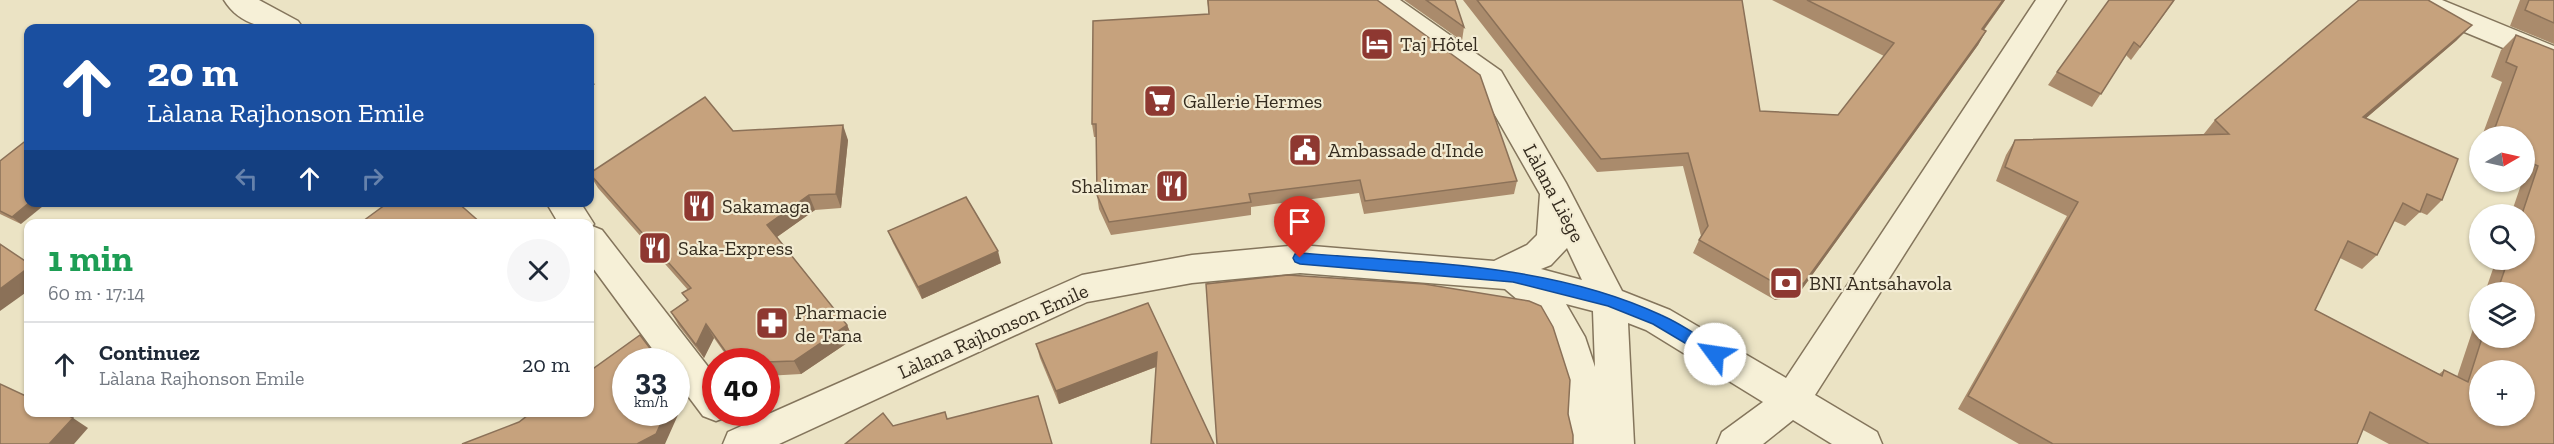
<!DOCTYPE html>
<html lang="fr">
<meta charset="utf-8">
<style>
:root{--surface:#fff;--page:#f6f6f7;--text:#1f2937;--muted:#747a83;--line:#e0e1e3}
body{margin:0;font-family:"Zilla Slab",serif;background:var(--page);color:var(--text);height:100vh;display:flex;flex-direction:column;font-size:22px;white-space:nowrap}
*{box-sizing:border-box;margin:0}
p{font-size:20px;color:var(--muted)}
.icon{flex:none;width:33px;height:33px;fill:none;stroke:currentColor;stroke-width:2;stroke-linecap:round;stroke-linejoin:round}
.map{position:relative;flex:1;overflow:hidden}
.panel{position:absolute;left:24px;top:219px;width:570px;height:198px;display:flex;flex-direction:column;background:var(--surface);border-radius:12px;box-shadow:0 2px 4px #0004}
.panel>*{flex:none}
.hud{position:absolute;left:24px;top:24px;width:570px;height:183px;border-radius:12px;box-shadow:0 2px 4px #0004;background:#1a4fa0;color:#fff;overflow:hidden}
.needle{width:39px;rotate:81deg}
.tools{position:absolute;left:2469px;top:126px;display:grid;gap:12px}
.tools a{display:grid;place-items:center;width:66px;height:66px;border-radius:50%;background:var(--surface);box-shadow:0 2px 4px #0004;font-size:30px}
.speed{position:absolute;left:612px;top:348px;display:flex;gap:12px;font-size:30px;font-weight:700;text-align:center}
.speed>*{display:grid;place-content:center;width:78px;height:78px;border-radius:50%;background:var(--surface);box-shadow:0 2px 4px #0004;line-height:1}
.speed small{font-size:15px;font-weight:400}
.speed .limit{border:9px solid #d22;background:#fff;color:#111}
.pin{position:absolute;display:grid;place-items:center;width:51px;height:51px;color:#fff;margin:-62px -26px;border-radius:50% 50% 50% 0;rotate:-45deg;box-shadow:0 0 6px #0007}
.pin .icon{rotate:45deg}
.me{position:absolute;width:66px;margin:-33px;rotate:301deg;stroke-linejoin:round;filter:drop-shadow(0 0 4px #0008)}
.turn{display:flex;align-items:center;gap:21px;height:126px;padding:0 24px;font-size:27px}
.turn .icon{width:78px;height:78px;stroke-width:2.5}
.turn b{display:block;font-size:42px;line-height:51px}
.lanes{display:flex;align-items:center;height:57px;padding:0 24px;background:#0003;justify-content:center;gap:30px;direction:ltr}
.lanes .off{opacity:.35}
.round{display:grid;place-items:center;flex:none;width:63px;height:63px;border-radius:32px;background:var(--page)}
.headline{display:flex;align-items:center;justify-content:space-between;height:102px;padding:0 24px}
h1{font-size:36px;font-weight:800;line-height:45px;color:#1e9e55}
ul{padding:0;list-style:none}
li{display:flex;align-items:center;gap:18px;height:84px;padding:0 24px;border-top:2px solid var(--line)}
li div{flex:1}
li b{display:block;font-size:22px}
li em{font-style:normal}
.map>svg:first-child{display:block}
.lines{fill:none;stroke-linecap:round;stroke-linejoin:round}
.minor-casing{stroke:#84755c;stroke-width:3}
.path{stroke:#84755c;stroke-width:4;stroke-dasharray:4.5 3;stroke-linecap:butt}
.minor{fill:#f6f0d7;fill-rule:evenodd}
.wall{fill:#aa8b6c}
.shaded-wall{fill:#8b7158}
.building{fill:#c6a27d;stroke:#8b7158;stroke-width:1.5;fill-rule:evenodd}
.route{fill:#1a73e8;stroke:#114b97;stroke-width:1.5}
.labels{text-anchor:middle;dominant-baseline:central;stroke-width:4.5;stroke-linejoin:round;paint-order:stroke}
.poi-label{font-size:20px;fill:#352c1f;stroke:#f3ecd3;text-anchor:start}
.street-label{font-size:20px;fill:#352c1f;stroke:#f3ecd3}
</style>
<div class="map">
<svg width="2554" height="444" viewBox="0 0 2554 444">
<rect width="100%" height="100%" fill="#ebe3c4"/>
<g class="lines">
<defs>
<g id="minor">
<path d="M224,0H259L298,21L303,28C274,31 241,28 224,0Z"/>
<path d="M1365,0H1400L1501,71L1566,183L1622,291L1670,310L1786,378L2036,0H2066L1815,395L1877,432L1882,444H1832L1793,420L1763,444H1717L1722,432L1763,402L1646,330L1628,323L1634,444H1569L1568,393L1551,340L1538,317L1505,289L1300,273L1192,283L1087,302L779,444H723L728,432L1082,275L1192,255L1300,245L1494,261L1527,245L1537,235L1540,194L1479,87L1370,7ZM1567,248L1582,280L1541,269L1551,265ZM1566,304L1593,311L1595,367L1585,337Z"/>
<polygon points="2399,0 2442,0 2554,46 2554,69 2404,7"/>
<polygon points="546,202 580,202 594,224 592,226 602,230 716,377 716,412 731,412 729,416 716,421 703,416 676,380 676,362 662,362 590,264 590,224 559,224"/>
</g>
</defs>
<!-- minor casing -->
<use href="#minor" class="minor-casing"/>
<!-- path -->
<polyline class="path" points="590,85 595,82"/>
<!-- minor -->
<use href="#minor" class="minor"/>
</g>
<!-- wall -->
<g class="wall">
<polygon points="1207,0 1377,0 1517,181 1514,194 1364,214 1359,193 1251,207 1251,215 1111,235 1099,209 1097,195 1096,137 1094,137 1092,124 1209,14"/>
<polygon points="1404,0 1455,0 1464,27 1462,41"/>
<polygon points="1463,0 1742,0 1760,111 1838,115 1884,56 1772,0 2005,0 1984,30 1986,31 1978,45 1797,296 1775,300 1693,253 1699,240 1701,236 1683,166 1597,172"/>
<polygon points="2175,0 2131,60 2126,55 2092,107 2048,85 2057,72"/>
<polygon points="2520,0 2554,0 2554,44 2510,26"/>
<polygon points="2516,35 2554,50 2554,444 2389,444 2363,430 2357,444 2019,444 1958,409 2067,216 1996,181 2006,155 2015,140 2203,135 2215,120 2457,40 2366,118 2442,200 2427,215 2420,212 2405,226 2394,221 2377,255 2362,269 2340,258 2315,310 2439,374 2444,370 2457,377 2480,308 2480,338 2524,338 2524,292 2485,292 2496,260 2524,260 2524,214 2511,214 2522,182 2524,182 2524,136 2482,136 2502,82 2491,77 2501,50"/>
<polygon points="733,131 848,140 841,208 815,210 777,237 847,325 853,339 801,374 766,376 766,362 731,362 714,338 704,358 679,326 671,312 687,300 682,293 688,290 598,188 590,175"/>
<polygon points="2480,144 2480,162 2474,159"/>
<polygon points="0,161 21,224 0,214"/>
<polygon points="888,231 1001,263 922,299 893,243"/>
<polygon points="1148,303 1156,367 1059,404 1040,358 1036,344"/>
</g>
<!-- shaded-wall -->
<g class="shaded-wall">
<polygon points="2003,0 2005,0 1974,43 1982,29"/>
<polygon points="2472,25 2457,40 2350,132 2363,117"/>
<polygon points="1986,31 1978,45 1797,296 1775,300 1782,287"/>
<polygon points="843,125 848,140 841,208 836,194"/>
<polygon points="809,195 815,210 774,239 767,225"/>
<polygon points="30,202 48,202 21,224 12,217"/>
<polygon points="998,251 1001,263 922,299 918,287"/>
<polygon points="28,268 28,291 0,311 0,289"/>
<polygon points="706,324 714,338 704,358 696,345"/>
<polygon points="847,325 853,339 801,374 794,361"/>
<polygon points="666,352 672,362 666,362"/>
<polygon points="1157,352 1158,366 1059,404 1056,391"/>
<polygon points="678,385 686,397 665,444 637,444 666,412 676,412 676,389"/>
<polygon points="73,418 88,428 74,444 49,444"/>
</g>
<!-- building -->
<g class="building">
<polygon points="1208,0 1377,0 1480,75 1517,181 1365,201 1360,180 1249,194 1251,202 1109,222 1097,195 1096,124 1092,124 1093,21 1209,14"/>
<polygon points="1426,0 1455,0 1464,27"/>
<polygon points="1477,0 1742,0 1760,111 1838,115 1894,43 1807,0 2003,0 1982,29 1986,31 1804,283 1782,287 1699,240 1708,226 1688,153 1601,159"/>
<polygon points="2109,0 2174,0 2140,47 2134,42 2101,94 2057,72"/>
<path d="M2359,0H2428L2472,25L2363,117L2458,159L2442,200L2427,194L2420,212L2403,203L2377,255L2348,241L2315,310L2442,376L2444,370L2468,382L2482,338H2524V292H2497L2508,260H2524V214H2522L2538,166L2524,160V136H2492L2517,67L2506,62L2516,35L2554,50V444H2429L2370,412L2357,444H2053L1968,396L2078,202L2005,167L2015,140L2229,134L2215,120ZM2480,370H2524V416H2480Z"/>
<polygon points="2529,0 2554,0 2554,23 2525,10"/>
<polygon points="705,97 733,131 843,125 836,194 809,195 767,225 847,325 794,361 766,362 733,362 706,324 696,345 671,312 688,300 682,293 691,288 590,174 590,173"/>
<polygon points="28,139 28,202 30,202 12,217 0,211 0,161"/>
<polygon points="966,197 998,251 918,287 888,231"/>
<polygon points="389,202 457,202 482,224 442,224 437,220 433,224 359,224"/>
<polygon points="0,244 28,263 28,268 0,289"/>
<polygon points="1288,275 1424,284 1529,301 1541,306 1553,327 1570,380 1568,414 1573,435 1573,444 1217,444 1206,284"/>
<polygon points="1148,303 1214,444 1151,444 1157,352 1056,391 1036,344"/>
<polygon points="640,335 652,351 666,352 666,362 626,362 626,412 666,412 656,434 637,444 462,444 519,422 532,412 590,412 590,371"/>
<polygon points="0,384 28,397 28,412 62,412 73,418 49,444 0,444"/>
<polygon points="1038,396 1052,444 845,444 883,413 893,426 945,412 947,419"/>
</g>
<!-- route -->
<path class="route" d="M1300,253C1421,263 1549,263 1661,315C1682,324 1701,338 1720,350L1722,354L1720,359L1715,361L1653,324L1608,306L1513,282L1300,264L1295,262L1293,258L1295,254Z"/>
<!-- icons -->
<defs>
<symbol id="hotel-square" viewBox="-11 -11 22 22"><rect x="-9" y="-9" width="18" height="18" rx="4" fill="#8e3831" stroke="#f3ecd3"/><path d="M-6-4.5h1.5V1H6V5H4.5V3h-9V5H-6ZM-4 0a1.8 1.8 0 1 1 3.6 0ZM.5 0V-2.5h3Q6-2.5 6 0Z" fill="#fff"/></symbol>
<symbol id="supermarket-square" viewBox="-11 -11 22 22"><rect x="-9" y="-9" width="18" height="18" rx="4" fill="#8e3831" stroke="#f3ecd3"/><path d="M-6-5.5h2.5l.6 2H6L4.5 2H-2.5L-4.4-4H-6ZM-1.5 3.2a1.3 1.3 0 1 0 .1 0ZM3 3.2a1.3 1.3 0 1 0 .1 0Z" fill="#fff"/></symbol>
<symbol id="civic-square" viewBox="-11 -11 22 22"><rect x="-9" y="-9" width="18" height="18" rx="4" fill="#8e3831" stroke="#f3ecd3"/><path d="M-.6-6.5H3V-4.5H.6V-3L4-1V1h2V6H-6V1h2V-1L-.6-3ZM-1.2 2.5V6h2.4V2.5Z" fill="#fff"/></symbol>
<symbol id="restaurant-square" viewBox="-11 -11 22 22"><rect x="-9" y="-9" width="18" height="18" rx="4" fill="#8e3831" stroke="#f3ecd3"/><path d="M-5-6h1v4h1v-4h1v4h1v-4h1v5L-1.5 .5V6h-2V.5L-5-1ZM5-6V6H3V1.5H1.5Q1.5-4 5-6Z" fill="#fff"/></symbol>
<symbol id="bank-square" viewBox="-11 -11 22 22"><rect x="-9" y="-9" width="18" height="18" rx="4" fill="#8e3831" stroke="#f3ecd3"/><path d="M-6-4H6V4H-6ZM0-2.3a2.3 2.3 0 1 0 0 4.6a2.3 2.3 0 1 0 0-4.6Z" fill="#fff"/></symbol>
<symbol id="pharmacy-square" viewBox="-11 -11 22 22"><rect x="-9" y="-9" width="18" height="18" rx="4" fill="#8e3831" stroke="#f3ecd3"/><path d="M-2-6h4v4h4v4h-4v4h-4v-4h-4v-4h4Z" fill="#fff"/></symbol>
</defs>
<g fill-rule="evenodd">
<use href="#hotel-square" x="1358" y="25" width="38" height="38"/>
<use href="#supermarket-square" x="1141" y="82" width="38" height="38"/>
<use href="#civic-square" x="1286" y="131" width="38" height="38"/>
<use href="#restaurant-square" x="1153" y="167" width="38" height="38"/>
<use href="#restaurant-square" x="680" y="187" width="38" height="38"/>
<use href="#restaurant-square" x="636" y="229" width="38" height="38"/>
<use href="#bank-square" x="1767" y="264" width="38" height="38"/>
<use href="#pharmacy-square" x="753" y="304" width="38" height="38"/>
</g>
<g class="labels">
<!-- poi labels -->
<g class="poi-label">
<text x="1400" y="44">Taj Hôtel</text>
<text x="1183" y="101">Gallerie Hermes</text>
<text x="1328" y="150">Ambassade d'Inde</text>
<text x="1149" y="186" text-anchor="end">Shalimar</text>
<text x="722" y="206">Sakamaga</text>
<text x="678" y="248">Saka-Express</text>
<text x="1809" y="283">BNI Antsahavola</text>
<text x="795" y="312">Pharmacie<tspan x="795" dy="23">de Tana</tspan></text>
</g>
<!-- street labels -->
<g class="street-label">
<text transform="translate(1554 193) rotate(62)">Làlana Liège</text>
<text transform="translate(993 331) rotate(-24)">Làlana Rajhonson Emile</text>
</g>
</g>
</svg>
<div class="tools">
<a><svg class="needle" viewBox="-14 -14 28 28"><path d="M0-13l5 13h-10z" fill="#e53935"/><path d="M0 13l5-13h-10z" fill="#747a83"/></svg></a>
<a><svg class="icon" aria-label="search" viewBox="0 0 24 24"><circle cx="10" cy="10" r="6"/><path d="M15 15l6 6"/></svg></a>
<a><svg class="icon" aria-label="layers" viewBox="0 0 24 24"><path d="M12 4l9 5-9 5-9-5zM3 14l9 5 9-5"/></svg></a>
<a>+</a>
</div>
<div class="speed"><div>33<small>km/h</small></div><div class="limit">40</div></div>
<div class="pin" style="left:1300px;top:258px;background:#d93025"><svg class="icon" aria-label="arrive" viewBox="0 0 24 24"><path d="M6 21V4h12l-3 4 3 4H6"/></svg></div>
<svg class="me" style="left:1715px;top:354px" viewBox="-20 -20 40 40"><circle r="19" fill="#fff"/><path d="M0-13L10 11 0 6-10 11z" fill="#1a73e8"/></svg>
<div class="hud">
<div class="turn"><svg class="icon" aria-label="ahead" viewBox="0 0 24 24"><path d="M12 20V5M6 11l6-6 6 6"/></svg><div><b>20 m</b>Làlana Rajhonson Emile</div></div>
<div class="lanes"><svg class="icon off" aria-label="left" viewBox="0 0 24 24"><path d="M17 20v-9H6M10 6l-5 5 5 5"/></svg><svg class="icon" aria-label="ahead" viewBox="0 0 24 24"><path d="M12 20V5M6 11l6-6 6 6"/></svg><svg class="icon off" aria-label="right" viewBox="0 0 24 24"><path d="M7 20v-9h11M14 6l5 5-5 5"/></svg></div>
</div>
<section class="panel">
<div class="headline"><div><h1>1 min</h1><p>60 m · 17:14</p></div><a class="round"><svg class="icon" aria-label="close" viewBox="0 0 24 24"><path d="M6 6l12 12M18 6L6 18"/></svg></a></div>
<ul>
<li><svg class="icon" aria-label="ahead" viewBox="0 0 24 24"><path d="M12 20V5M6 11l6-6 6 6"/></svg><div><b>Continuez</b><p>Làlana Rajhonson Emile</p></div><em>20 m</em></li>
</ul>
</section>
</div>
